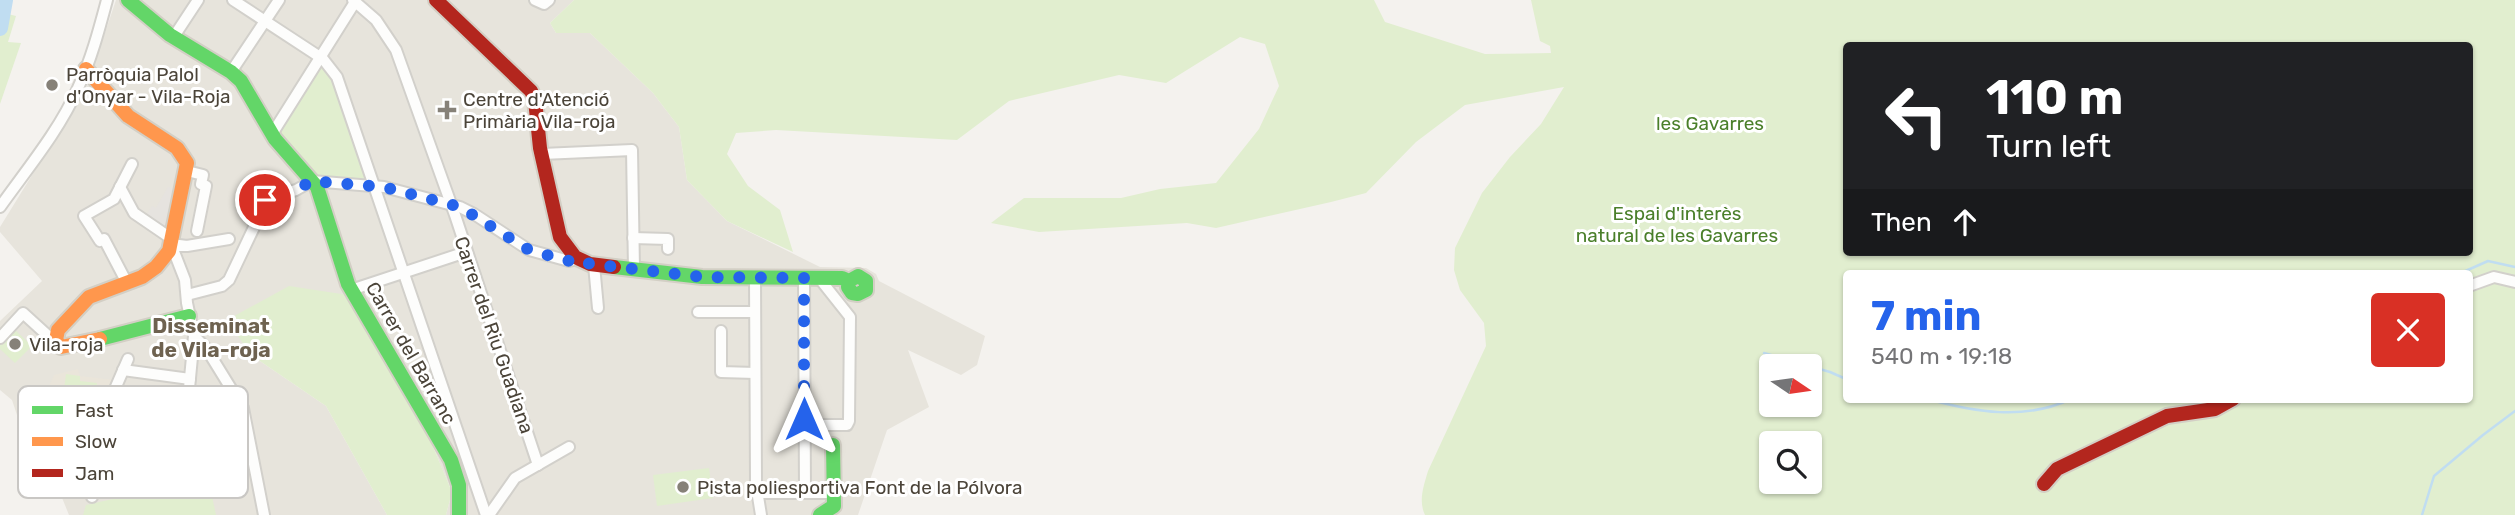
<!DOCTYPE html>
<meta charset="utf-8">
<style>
:root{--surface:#fff;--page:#f2f2f2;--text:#202124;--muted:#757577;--accent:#2563eb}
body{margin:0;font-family:Rubik,sans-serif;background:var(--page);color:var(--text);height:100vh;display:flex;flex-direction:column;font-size:26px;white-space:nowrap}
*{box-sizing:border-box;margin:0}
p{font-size:23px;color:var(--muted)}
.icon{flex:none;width:38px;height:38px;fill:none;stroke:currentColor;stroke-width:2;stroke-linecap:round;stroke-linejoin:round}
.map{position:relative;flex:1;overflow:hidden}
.details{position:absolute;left:1843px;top:270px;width:630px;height:133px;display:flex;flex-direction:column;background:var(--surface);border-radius:7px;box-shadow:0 2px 5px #0004}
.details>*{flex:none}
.guide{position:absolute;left:1843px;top:42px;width:630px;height:214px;border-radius:7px;box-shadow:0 2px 5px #0004;background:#202124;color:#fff;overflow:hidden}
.needle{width:46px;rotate:103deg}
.controls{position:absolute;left:1759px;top:354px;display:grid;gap:14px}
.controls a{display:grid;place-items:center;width:63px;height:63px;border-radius:7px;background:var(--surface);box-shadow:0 2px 5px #0004;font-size:35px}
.pin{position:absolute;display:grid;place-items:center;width:60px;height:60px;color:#fff;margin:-30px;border:4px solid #fff;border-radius:50%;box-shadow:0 2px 7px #0007}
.me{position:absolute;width:77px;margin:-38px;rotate:0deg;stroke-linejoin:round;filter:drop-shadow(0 0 5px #0008)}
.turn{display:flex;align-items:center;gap:24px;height:147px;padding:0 28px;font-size:32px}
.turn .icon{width:91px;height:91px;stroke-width:2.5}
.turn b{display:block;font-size:49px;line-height:60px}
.then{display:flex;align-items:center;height:66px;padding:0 28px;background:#0003;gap:14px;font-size:26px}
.round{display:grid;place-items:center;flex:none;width:74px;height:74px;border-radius:7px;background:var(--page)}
.headline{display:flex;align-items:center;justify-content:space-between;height:119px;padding:0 28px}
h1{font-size:42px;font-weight:700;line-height:52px;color:var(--accent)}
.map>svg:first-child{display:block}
.residential{fill:#e7e4dc}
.education{fill:#eae5da}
.green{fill:#e1eecf;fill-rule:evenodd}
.parking{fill:#e6e3df}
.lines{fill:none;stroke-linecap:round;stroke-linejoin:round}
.stream{stroke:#c0ddf1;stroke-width:2.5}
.river{stroke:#c0ddf1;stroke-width:16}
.street-casing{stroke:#d2d0cb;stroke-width:14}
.fast-casing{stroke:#d3cfc5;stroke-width:18}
.slow-casing{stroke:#d3cfc5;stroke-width:18}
.jam-casing{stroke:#d3cfc5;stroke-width:18}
.street{stroke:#fdfdfc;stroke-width:10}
.fast{stroke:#63d668;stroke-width:14}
.slow{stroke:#ff974d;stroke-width:14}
.jam{stroke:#b3261e;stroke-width:14}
.route{stroke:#2563eb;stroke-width:12;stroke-dasharray:0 21.6}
.poi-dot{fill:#868178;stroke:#fff;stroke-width:2.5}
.labels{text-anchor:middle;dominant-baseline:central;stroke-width:6;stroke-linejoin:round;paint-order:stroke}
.poi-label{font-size:19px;fill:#4b4439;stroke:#fff;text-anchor:start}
.park-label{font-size:19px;fill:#4a7f2a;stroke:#fff}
.street-label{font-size:19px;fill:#4b4439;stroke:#fff}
.neighbourhood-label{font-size:21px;font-weight:bold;fill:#6e6250;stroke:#fff}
.key{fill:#fff;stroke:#c9c7c4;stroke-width:2}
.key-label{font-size:19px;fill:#4b4439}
</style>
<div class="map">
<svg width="2515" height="515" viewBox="0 0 2515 515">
<rect width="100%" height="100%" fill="#f4f2ee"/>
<!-- residential -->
<polygon class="residential" points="116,0 574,0 550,23 556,33 590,33 653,93 679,127 687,180 727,221 820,267 866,268 876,274 879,281 985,336 977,365 961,375 908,350 929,407 887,430 858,515 446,515 452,492 431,442 251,355 326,406 387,515 69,515 52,473 24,436 12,400 0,390 0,321 42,281 0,232 0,227 87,86"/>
<!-- education -->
<polygon class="education" points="78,369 80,376 114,380 90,441 85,441 54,465 28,433 54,375"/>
<!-- green -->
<g class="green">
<path d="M574,0H1374L1385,22L1485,54L1551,53L1550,46L1540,41L1531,0H2515V515H1425C1418,501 1424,485 1428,471L1486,346L1484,323L1460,290L1454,270L1455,248L1482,193L1510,157L1541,124L1564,87L1465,105L1416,142L1366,193L1331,202L1216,228L1187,223L1039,232L991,223L1024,198H1121L1160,189L1216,183L1259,129L1279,86L1265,44L1240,37L1166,83L1119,75L1009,101L957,140L776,130L736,133L727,154L748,186L780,210L793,252L727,221L687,180L679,127L653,93L590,33H556L550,23ZM1846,46H2469V252H1846ZM1846,273H2469V399H1846ZM1771,366H1810V404H1771ZM1771,443H1810V481H1771Z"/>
<polygon points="0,12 16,16 8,42 21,43 0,104"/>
<polygon points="320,58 330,68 372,184 314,178 273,131"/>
<polygon points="289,286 348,295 431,442 452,492 446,515 387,515 326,406 251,355 227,320"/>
<polygon points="14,329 32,346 15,363 0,349 0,343"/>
<polygon points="66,374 80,376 80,381 97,383 95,395 78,392 77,398 63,396"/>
<polygon points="709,468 713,498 657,506 653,475"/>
<polygon points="206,478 209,482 216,515 83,515 86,505"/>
</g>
<!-- parking -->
<polygon class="parking" points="168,187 178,189 169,230 147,214 152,206 156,208"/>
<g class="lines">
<!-- stream -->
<g class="stream">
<polyline points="2461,273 2488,261 2515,267"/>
<polyline points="1764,353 1830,372 1846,379"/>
<path d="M1927,399C1975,412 2024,421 2071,399"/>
<polyline points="2422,515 2434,476 2483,435 2515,411"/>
</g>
<!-- river -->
<polyline class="river" points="0,28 5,0"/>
<defs>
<g id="street">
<polyline points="233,0 323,59 337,77 486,515"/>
<polyline points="353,0 376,20 396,50 455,215 538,465"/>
<polyline points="535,0 544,4 549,0"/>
<polyline points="173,38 198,0"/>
<polyline points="231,72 279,0"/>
<polyline points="272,134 355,2"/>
<polyline points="542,154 632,150 634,269"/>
<polyline points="187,171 203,175 201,184 206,186 197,231"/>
<polyline points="120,187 134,213 172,239"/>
<path d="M0,207C27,169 59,131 78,88C91,60 99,30 107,0"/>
<polyline points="633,238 668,239 668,249"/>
<polyline points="594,265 598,308"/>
<polyline points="755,278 756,484 761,515"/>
<polyline points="804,278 805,493"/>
<polyline points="127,283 104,239 100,241 84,216 114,199 132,164"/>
<polyline points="2469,286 2494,277 2515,282"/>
<polyline points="351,290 466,252"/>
<polyline points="187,295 222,286 229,280 257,221 265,200 296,190 312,181 384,187 460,207 474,214 529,250 569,261 578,259"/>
<polyline points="698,312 754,312"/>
<polyline points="721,331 721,372 755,373"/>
<polyline points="194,336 206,348 243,408 264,515"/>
<polyline points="0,338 23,313 57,344"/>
<polyline points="123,370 190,379"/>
<polyline points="113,392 187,402"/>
<polyline points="185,407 186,480"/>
<path d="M103,417C121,418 167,425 180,413C184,409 186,404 188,399L194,336L187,303L185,280L171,244L187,246L229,239"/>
<polyline points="115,418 116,492"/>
<polyline points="805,425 847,425 849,421 850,317 819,278"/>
<polyline points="141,486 141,418"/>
<polyline points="757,493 834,493"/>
<polyline points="92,497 92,442 128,359"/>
<polyline points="489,515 515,478 569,447"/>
</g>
<g id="fast">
<polyline points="128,0 170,35 231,72 241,81 275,139 317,187 348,284 451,460 459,485 459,515"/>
<polyline points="614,267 702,277 842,278 849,281 858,276 866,281 866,290 858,294 852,293 848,287 849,281"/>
<polyline points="100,339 189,316"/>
<polyline points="820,515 834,506 833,445"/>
</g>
<polyline id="slow" points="86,69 128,116 177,148 187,163 169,251 156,267 142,277 89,297 58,330 56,340 61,347 100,339"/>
<g id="jam">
<polyline points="436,0 531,91 535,100 540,148 560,237 575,257 590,264 614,267"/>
<polyline points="165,419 166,484"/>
<polyline points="2044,484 2057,469 2167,416 2215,409 2233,399"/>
</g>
</defs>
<!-- street casing -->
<use href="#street" class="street-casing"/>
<!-- fast casing -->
<use href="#fast" class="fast-casing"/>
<!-- slow casing -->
<use href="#slow" class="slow-casing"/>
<!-- jam casing -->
<use href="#jam" class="jam-casing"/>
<!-- street -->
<use href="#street" class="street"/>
<!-- fast -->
<use href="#fast" class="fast"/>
<!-- slow -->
<use href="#slow" class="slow"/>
<!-- jam -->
<use href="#jam" class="jam"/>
</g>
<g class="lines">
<!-- route -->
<polyline class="route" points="265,200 296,190 312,181 384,187 460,207 529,250 569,261 578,259 590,264 702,277 804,278 804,419"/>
</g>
<!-- markers -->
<g class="poi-dot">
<circle cx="52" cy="85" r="7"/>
<path d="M443.5 99.5h7v7h7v7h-7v7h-7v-7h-7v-7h7z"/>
<circle cx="15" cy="344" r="7"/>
<circle cx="683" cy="487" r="7"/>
</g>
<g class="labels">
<!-- poi labels -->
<g class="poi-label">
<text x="66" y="74">Parròquia Palol<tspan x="66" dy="22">d'Onyar - Vila-Roja</tspan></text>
<text x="463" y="99">Centre d'Atenció<tspan x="463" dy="22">Primària Vila-roja</tspan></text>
<text x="29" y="344">Vila-roja</text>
<text x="697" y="487">Pista poliesportiva Font de la Pólvora</text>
</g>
<!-- park labels -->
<g class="park-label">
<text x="1710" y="123">les Gavarres</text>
<text x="1677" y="213">Espai d'interès<tspan x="1677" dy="22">natural de les Gavarres</tspan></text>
</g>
<!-- street labels -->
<g class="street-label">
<text transform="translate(494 335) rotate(71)">Carrer del Riu Guadiana</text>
<text transform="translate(411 353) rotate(60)">Carrer del Barranc</text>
</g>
<!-- neighbourhood labels -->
<g class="neighbourhood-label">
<text x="211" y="325">Disseminat<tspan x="211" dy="24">de Vila-roja</tspan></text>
</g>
</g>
<!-- legend -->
<rect x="18" y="386" width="230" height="112" rx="10" class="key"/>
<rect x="32" y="406" width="31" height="8" fill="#63d668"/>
<rect x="32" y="437" width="31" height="9" fill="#ff974d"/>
<rect x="32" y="469" width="31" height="8" fill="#b3261e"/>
<g class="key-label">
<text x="75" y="417">Fast</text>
<text x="75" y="448">Slow</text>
<text x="75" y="480">Jam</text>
</g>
</svg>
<div class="controls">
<a><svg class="needle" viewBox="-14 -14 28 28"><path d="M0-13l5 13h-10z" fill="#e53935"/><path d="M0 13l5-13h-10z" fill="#757577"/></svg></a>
<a><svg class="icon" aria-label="search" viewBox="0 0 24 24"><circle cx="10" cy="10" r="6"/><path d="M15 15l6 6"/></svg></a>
</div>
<div class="pin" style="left:265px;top:200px;background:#d93025"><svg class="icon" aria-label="arrive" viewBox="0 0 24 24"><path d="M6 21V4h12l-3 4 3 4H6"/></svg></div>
<svg class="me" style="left:804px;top:419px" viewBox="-20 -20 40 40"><path d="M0-17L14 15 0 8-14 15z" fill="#2563eb" stroke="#fff" stroke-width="4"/></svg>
<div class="guide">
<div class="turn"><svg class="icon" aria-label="left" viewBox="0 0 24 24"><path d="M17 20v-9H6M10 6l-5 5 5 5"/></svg><div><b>110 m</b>Turn left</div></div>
<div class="then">Then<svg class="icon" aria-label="ahead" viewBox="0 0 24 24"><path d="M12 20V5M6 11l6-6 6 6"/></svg></div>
</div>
<section class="details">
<div class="headline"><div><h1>7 min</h1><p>540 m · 19:18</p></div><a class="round" style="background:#d93025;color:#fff"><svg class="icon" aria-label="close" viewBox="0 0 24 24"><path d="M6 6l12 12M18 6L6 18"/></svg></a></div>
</section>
</div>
